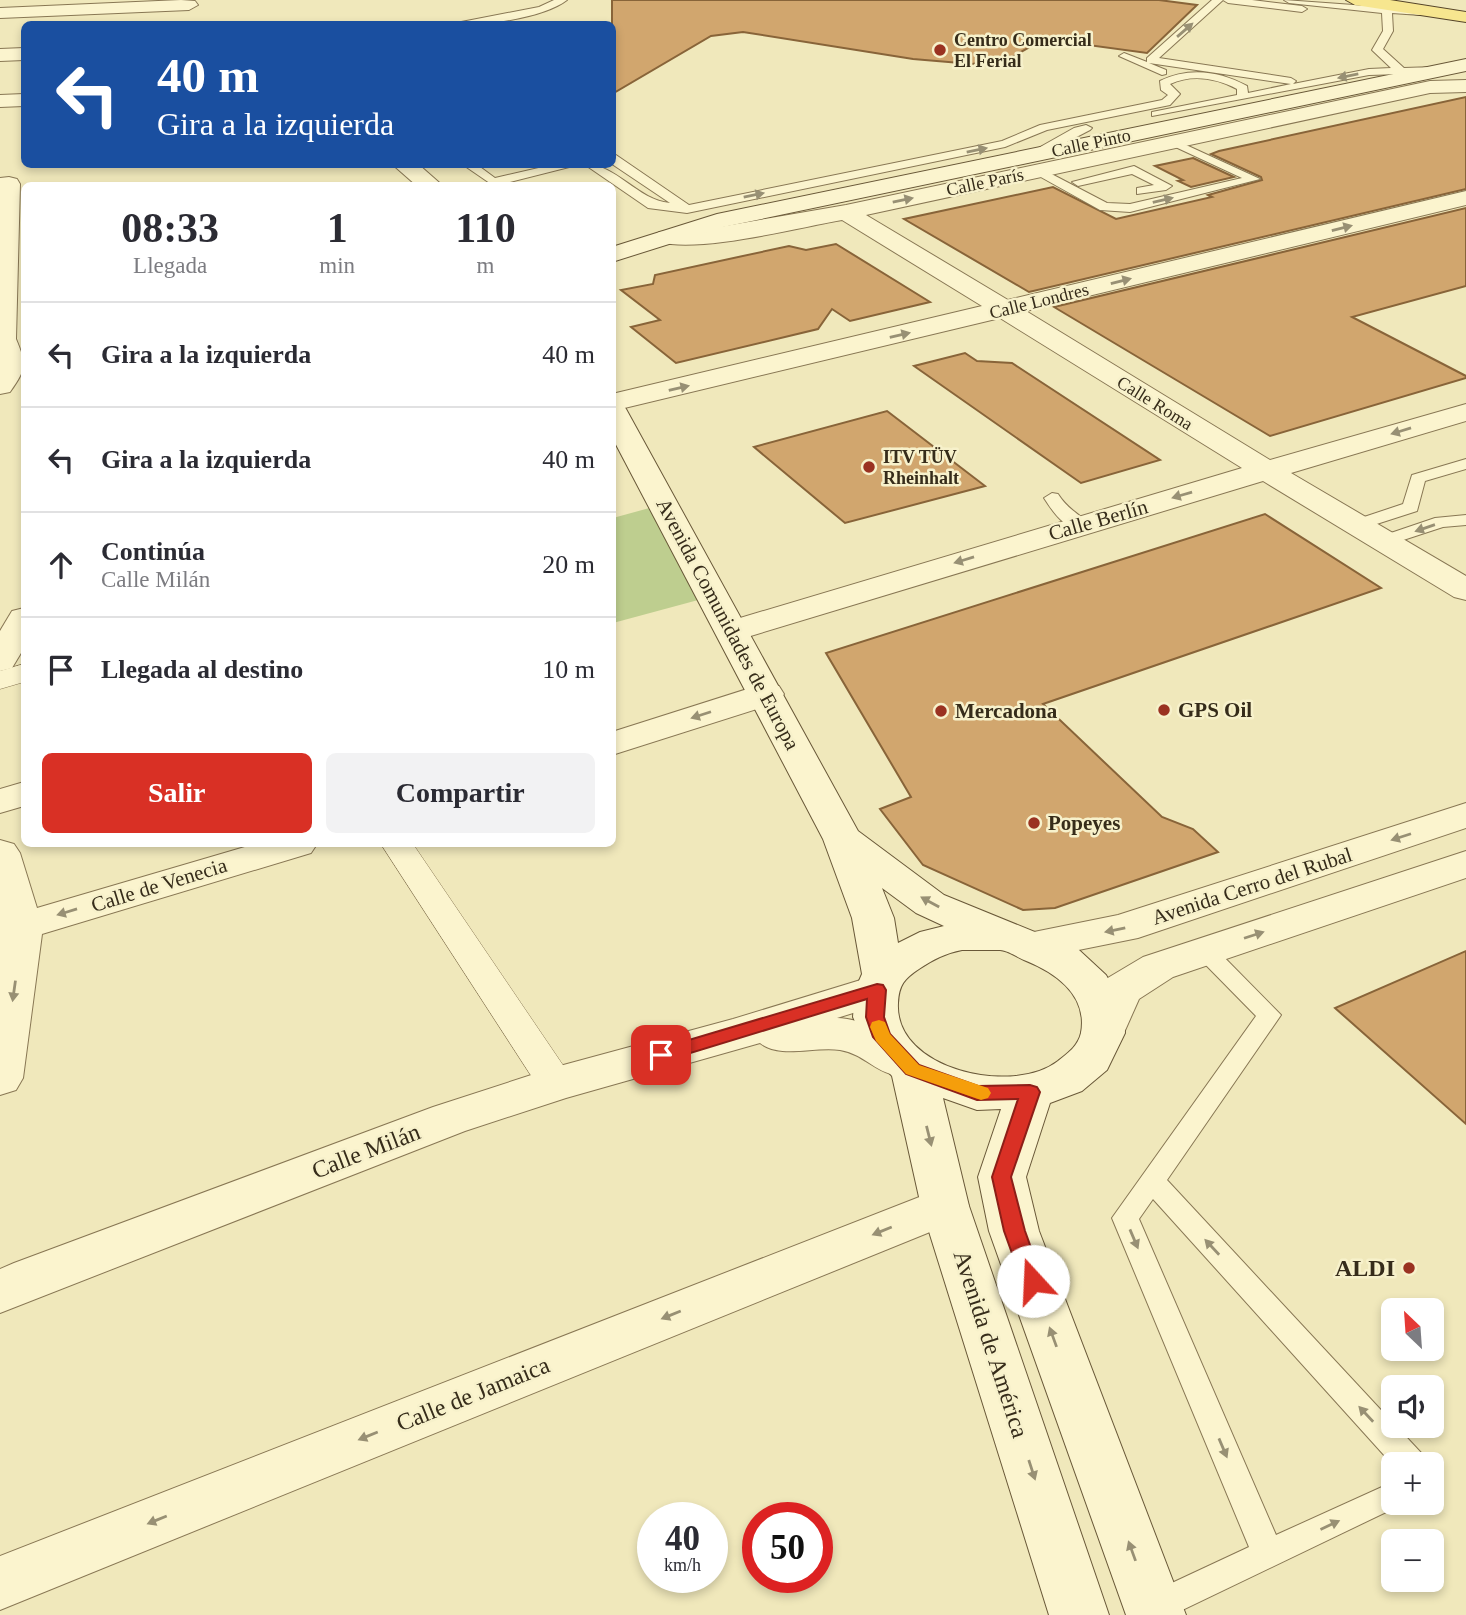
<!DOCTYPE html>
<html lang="es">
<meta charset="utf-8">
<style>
:root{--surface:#fff;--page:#f2f2f3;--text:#2b2b33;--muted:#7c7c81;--line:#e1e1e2;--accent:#d93025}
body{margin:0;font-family:Georgia,serif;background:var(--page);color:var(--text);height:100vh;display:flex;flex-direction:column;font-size:26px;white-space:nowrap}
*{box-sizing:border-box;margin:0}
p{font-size:23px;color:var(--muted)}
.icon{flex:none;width:38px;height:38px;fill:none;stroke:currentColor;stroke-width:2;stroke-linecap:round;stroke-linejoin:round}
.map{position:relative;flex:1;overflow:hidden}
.sheet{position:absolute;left:21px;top:182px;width:595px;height:665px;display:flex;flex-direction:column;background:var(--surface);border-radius:10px;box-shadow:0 4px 10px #0003}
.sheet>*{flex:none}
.top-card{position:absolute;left:21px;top:21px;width:595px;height:147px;border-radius:10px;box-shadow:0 4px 10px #0003;background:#1a4fa0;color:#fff;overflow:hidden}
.needle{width:46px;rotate:335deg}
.fabs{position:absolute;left:1381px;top:1298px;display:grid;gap:14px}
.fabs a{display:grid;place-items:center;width:63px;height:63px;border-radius:10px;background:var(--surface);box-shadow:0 4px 10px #0003;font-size:35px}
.speed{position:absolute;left:637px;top:1502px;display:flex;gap:14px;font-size:35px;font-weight:700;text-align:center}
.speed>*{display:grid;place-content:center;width:91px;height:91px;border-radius:50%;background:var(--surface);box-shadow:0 4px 10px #0003;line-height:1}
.speed small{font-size:18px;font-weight:400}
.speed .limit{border:10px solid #d22;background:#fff;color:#111}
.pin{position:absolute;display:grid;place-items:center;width:60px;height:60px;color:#fff;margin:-30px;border-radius:14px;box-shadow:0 4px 10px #0006}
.me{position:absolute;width:77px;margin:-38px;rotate:340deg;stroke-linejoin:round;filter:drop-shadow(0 0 5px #0008)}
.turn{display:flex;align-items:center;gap:24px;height:147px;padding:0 21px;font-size:32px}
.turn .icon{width:91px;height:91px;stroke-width:2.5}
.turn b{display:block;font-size:49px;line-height:60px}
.eta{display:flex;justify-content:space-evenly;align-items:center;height:119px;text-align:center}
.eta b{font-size:42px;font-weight:700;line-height:49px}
.primary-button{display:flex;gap:14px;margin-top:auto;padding:14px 21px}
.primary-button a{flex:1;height:80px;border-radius:10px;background:var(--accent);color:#fff;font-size:28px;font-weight:700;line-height:80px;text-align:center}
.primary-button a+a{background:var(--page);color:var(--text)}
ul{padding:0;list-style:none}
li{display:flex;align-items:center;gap:21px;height:105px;padding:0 21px;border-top:2px solid var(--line)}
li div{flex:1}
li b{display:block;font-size:26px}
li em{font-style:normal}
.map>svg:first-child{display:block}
.green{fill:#bece8f}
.building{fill:#d1a66e;stroke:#886439;stroke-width:2}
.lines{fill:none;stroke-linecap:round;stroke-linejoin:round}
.service-casing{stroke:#887754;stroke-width:2}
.pedestrian-casing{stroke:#887754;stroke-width:1}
.minor-casing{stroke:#887754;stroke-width:2}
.tertiary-casing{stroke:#887754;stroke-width:2}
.secondary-casing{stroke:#695838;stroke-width:2}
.primary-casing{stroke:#554429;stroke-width:2}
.service{fill:#fbf4ce;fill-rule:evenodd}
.pedestrian{fill:#fbf4ce;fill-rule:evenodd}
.minor{fill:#fbf4ce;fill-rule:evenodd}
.tertiary{fill:#fbf4ce;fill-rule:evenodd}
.secondary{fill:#fbf4ce;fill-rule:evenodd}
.primary{fill:#f7e68f;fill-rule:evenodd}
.oneway{fill:#989074}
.route{fill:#d93025;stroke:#8d1f18;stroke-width:2}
.slow{fill:#f59e0b}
.poi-dot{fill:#9a3221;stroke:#f7f1cb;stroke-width:2.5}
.labels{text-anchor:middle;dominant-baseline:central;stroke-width:5;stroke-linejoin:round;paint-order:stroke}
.far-poi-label{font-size:18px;font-weight:bold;fill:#362c1a;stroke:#f7f1cb;text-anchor:start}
.far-street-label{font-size:18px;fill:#362c1a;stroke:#f7f1cb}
.street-label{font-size:21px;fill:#362c1a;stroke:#f7f1cb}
.poi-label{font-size:21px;font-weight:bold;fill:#362c1a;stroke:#f7f1cb;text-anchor:start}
.near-street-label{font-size:24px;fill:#362c1a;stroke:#f7f1cb}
.near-poi-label{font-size:24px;font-weight:bold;fill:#362c1a;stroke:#f7f1cb;text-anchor:end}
</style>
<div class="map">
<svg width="1466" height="1615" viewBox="0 0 1466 1615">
<rect width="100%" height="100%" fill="#f0e8bb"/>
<!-- green -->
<polygon class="green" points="664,504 713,596 613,623 613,518"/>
<!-- building -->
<g class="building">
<polygon points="612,0 1159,0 1197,5 1147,53 1044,39 1012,57 972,64 913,59 743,32 711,36 612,94"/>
<polygon points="1466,97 1466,189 1029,292 904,219 1053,187 1116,219 1212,197 1208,195 1262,180 1261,177 1211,154 1219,151"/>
<polygon points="1193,158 1234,177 1191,187 1178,181 1183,180 1155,166"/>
<polygon points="1466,208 1466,286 1352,317 1466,376 1466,378 1270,436 1054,307"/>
<polygon points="836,244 930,302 850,321 832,309 818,329 676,363 631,327 660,320 621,290 653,284 655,275 789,246 806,250"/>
<polygon points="965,353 977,361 1012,363 1160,460 1081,483 914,366"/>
<polygon points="887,411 985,486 845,523 754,447"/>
<polygon points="1265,514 1381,588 1043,704 1162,817 1193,829 1218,852 1055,908 1023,910 923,865 880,809 911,797 826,653"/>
<polygon points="1466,951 1466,1124 1335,1008"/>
</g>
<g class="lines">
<defs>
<g id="service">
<path d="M554,0H567C544,18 480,27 451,24L539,7Z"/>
<path d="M1212,0H1223L1159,58L1291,78L1296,81L1293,84L1369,69L1391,68L1372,50L1383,31L1382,13L1289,3L1284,0L1423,10V14L1420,15L1392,13L1393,31L1383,49L1404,68L1434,67L1439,70L1434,73L1369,75L1152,116V112L1237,95V89C1216,78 1192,74 1170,84L1180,94L1170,105L1047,130L1005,147L687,213L648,208L584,164C617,164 637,200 670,203L612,164V155H616L689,205L1002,141L1040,125L1162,100L1168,95L1161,90L1160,81C1189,67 1219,71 1247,86L1248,93L1291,84L1149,63L1166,70V74L1162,75L1119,56L1124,53L1147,62V58Z"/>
<polygon points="1223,0 1252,0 1302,6 1307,9 1302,12 1228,3"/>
<polygon points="1086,125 1092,128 1090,130 1036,158 1026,155 1074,128"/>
<polygon points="1173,139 1260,179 1130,212 1100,210 1030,171 1040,168 1107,203 1130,204 1242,178 1169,144 1167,142"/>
<polygon points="462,164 476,164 495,178 556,164 581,164 494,186"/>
<polygon points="1134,166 1172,186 1166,190 1137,194 1137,188 1154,185 1132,174 1078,186 1072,182"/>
<polygon points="1466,459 1466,469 1425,481 1417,511 1358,530 1349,525 1352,521 1403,504 1412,475"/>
<path d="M1052,493L1058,494C1069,511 1078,512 1089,525L1086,529C1067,533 1053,512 1044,498Z"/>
<polygon points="1466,515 1466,525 1443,527 1385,546 1376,541 1379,537 1435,518"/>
<polygon points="1205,943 1213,946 1281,1015 1167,1180 1393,1423 1393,1426 1396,1426 1424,1456 1428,1465 1393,1465 1153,1199 1139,1219 1276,1535 1393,1482 1393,1503 1405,1503 1172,1615 1142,1615 1139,1607 1144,1596 1249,1547 1112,1218 1256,1016 1197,956 1193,951 1197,946"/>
</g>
<g id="pedestrian">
<polygon points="24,664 24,682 0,689 0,671"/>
<polygon points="381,844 413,844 569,1074 575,1084 569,1094 556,1098 543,1094"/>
</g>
<g id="minor">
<polygon points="181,0 195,1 198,5 189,10 0,18 0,8"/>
<polygon points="24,48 24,60 0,61 0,49"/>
<path d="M1466,80V92L1430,93L866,215L1008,300L1466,191V205L1026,311L1270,460L1466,404V421L1291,473L1466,576V600L1454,597L1263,481L744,638L732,641L720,638L715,631L720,624L1242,468L1000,318L612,411V394L982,306L842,220C796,228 701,253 659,242L655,237L659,232L708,229L846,205L1430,81Z"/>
<polygon points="24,94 24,106 0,107 0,95"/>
<polygon points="392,164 418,164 443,186 417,186"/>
<path d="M9,177L17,179L20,184L16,339C27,365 26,369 10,392L0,394V178Z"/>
<polygon points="24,608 24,648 12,668 0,671 0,631 12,611"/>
<polygon points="766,683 779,686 784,694 779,702 612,755 612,732"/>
<polygon points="24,782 24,806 0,813 0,789"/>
<polygon points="0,840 14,844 20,853 37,908 255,844 317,844 311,853 42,934 23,1078 16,1090 0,1095"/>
<path d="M877,975L892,979L899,990L892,1001L837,1018C861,1018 915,1041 927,1062L920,1073C881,1085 871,1055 840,1050C815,1046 780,1059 760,1043L566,1098L465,1131L0,1313V1269L14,1263L433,1107L556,1067L733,1019Z"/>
<polygon points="945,1187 962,1193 969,1206 962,1219 0,1610 0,1556"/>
</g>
<g id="tertiary">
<polygon points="24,354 24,370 0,375 0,359"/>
<polygon points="1466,803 1466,828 1138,938 1034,959 1019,955 1013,945 1019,935 1118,915"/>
<polygon points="1466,851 1466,878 1173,977 1139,999 1119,1044 1103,1049 1087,1044 1081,1033 1106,979 1143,957"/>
</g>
<g id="secondary">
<polygon points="1466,59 1466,71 723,227 612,262 612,247 717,214"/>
<path d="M612,401L622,403L626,409L858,831L944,895L1079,950L1106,975L1123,1005L1125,1033L1107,1070L1082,1091L1050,1103L1026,1177L1039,1231L1186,1615H1126L989,1231L978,1177L1001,1109L977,1110L943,1098L969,1206L1109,1615H1049L921,1206L892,1076L866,1048L853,1017L855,990L862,974L852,918L823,839L612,437ZM882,888L916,913L944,926L920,932L898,943L894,918ZM962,950C975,950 988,950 1000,950C1007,950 1017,957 1024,960C1054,972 1088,994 1081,1033C1078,1046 1068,1053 1058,1061C1013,1096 894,1070 898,1003C899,985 904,979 919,969C932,960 946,953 962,950Z"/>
</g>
<polygon id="primary" points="1346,0 1390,0 1466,12 1466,22 1355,5"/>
</defs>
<!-- service casing -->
<use href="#service" class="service-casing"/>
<!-- pedestrian casing -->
<use href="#pedestrian" class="pedestrian-casing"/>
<!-- minor casing -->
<use href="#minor" class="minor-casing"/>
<!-- tertiary casing -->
<use href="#tertiary" class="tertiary-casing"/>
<!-- secondary casing -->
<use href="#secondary" class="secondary-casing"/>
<!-- primary casing -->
<use href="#primary" class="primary-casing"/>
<!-- service -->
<use href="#service" class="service"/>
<!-- pedestrian -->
<use href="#pedestrian" class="pedestrian"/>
<!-- minor -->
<use href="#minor" class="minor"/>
<!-- tertiary -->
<use href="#tertiary" class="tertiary"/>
<!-- secondary -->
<use href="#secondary" class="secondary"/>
<!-- primary -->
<use href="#primary" class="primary"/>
</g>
<!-- one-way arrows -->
<defs><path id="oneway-solid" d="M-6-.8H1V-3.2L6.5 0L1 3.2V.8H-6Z" transform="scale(1.75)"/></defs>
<g class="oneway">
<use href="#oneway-solid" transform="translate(1185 30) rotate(-41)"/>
<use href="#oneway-solid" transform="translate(1348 76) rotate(169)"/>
<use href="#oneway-solid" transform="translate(977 150) rotate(-11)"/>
<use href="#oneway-solid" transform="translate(754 195) rotate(-11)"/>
<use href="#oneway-solid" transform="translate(903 200) rotate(-12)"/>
<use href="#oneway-solid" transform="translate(1163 200) rotate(-13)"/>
<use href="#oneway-solid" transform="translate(1342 228) rotate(-14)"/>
<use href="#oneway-solid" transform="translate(1121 281) rotate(-14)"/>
<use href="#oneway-solid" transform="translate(900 335) rotate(-13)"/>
<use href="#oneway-solid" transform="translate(679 388) rotate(-13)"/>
<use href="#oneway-solid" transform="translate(1401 431) rotate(163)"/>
<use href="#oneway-solid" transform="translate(1182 495) rotate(164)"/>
<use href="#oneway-solid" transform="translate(1425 528) rotate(161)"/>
<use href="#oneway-solid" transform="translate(964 560) rotate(163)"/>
<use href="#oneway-solid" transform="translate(701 715) rotate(162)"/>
<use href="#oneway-solid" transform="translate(1401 837) rotate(162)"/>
<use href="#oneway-solid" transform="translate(930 902) rotate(-151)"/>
<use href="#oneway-solid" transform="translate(67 912) rotate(163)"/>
<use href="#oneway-solid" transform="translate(1115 930) rotate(168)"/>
<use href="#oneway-solid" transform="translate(1254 935) rotate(-18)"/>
<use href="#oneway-solid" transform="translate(14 991) rotate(98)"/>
<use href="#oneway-solid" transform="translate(929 1136) rotate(76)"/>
<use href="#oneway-solid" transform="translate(882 1231) rotate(158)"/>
<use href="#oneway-solid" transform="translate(1134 1239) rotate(67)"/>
<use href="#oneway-solid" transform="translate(1212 1247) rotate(-133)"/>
<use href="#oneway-solid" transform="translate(671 1315) rotate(158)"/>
<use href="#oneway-solid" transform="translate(1053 1337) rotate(-110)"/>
<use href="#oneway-solid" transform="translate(1366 1414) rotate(-133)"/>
<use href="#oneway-solid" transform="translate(368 1436) rotate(158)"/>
<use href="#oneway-solid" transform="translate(1223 1448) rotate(67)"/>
<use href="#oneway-solid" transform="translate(1032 1470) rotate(72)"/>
<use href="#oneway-solid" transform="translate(157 1520) rotate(158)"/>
<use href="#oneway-solid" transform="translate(1330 1525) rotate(-25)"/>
<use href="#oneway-solid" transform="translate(1132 1551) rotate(-110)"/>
</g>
<!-- route -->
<polygon class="route" points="877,984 883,985 886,990 884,1017 890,1034 919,1065 978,1086 1030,1085 1037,1087 1040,1092 1011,1177 1025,1231 1043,1281 1040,1287 1033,1290 1025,1287 1022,1281 1004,1231 992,1177 1018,1099 977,1100 906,1074 873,1037 866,1017 867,999 661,1062 655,1060 652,1055 655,1050"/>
<!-- slow -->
<polygon class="slow" points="879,1020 885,1022 890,1034 919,1065 988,1088 991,1093 988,1098 981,1100 906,1074 876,1041 870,1027 872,1022"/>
<!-- markers -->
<g class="poi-dot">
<circle cx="940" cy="50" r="7"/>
<circle cx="869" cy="467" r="7"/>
<circle cx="1164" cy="710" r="7"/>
<circle cx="941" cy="711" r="7"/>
<circle cx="1034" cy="823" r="7"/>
<circle cx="1409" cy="1268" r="7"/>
</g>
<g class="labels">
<!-- far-poi labels -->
<g class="far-poi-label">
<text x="954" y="40">Centro Comercial<tspan x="954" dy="21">El Ferial</tspan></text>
<text x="883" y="457">ITV TÜV<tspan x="883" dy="21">Rheinhalt</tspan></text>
</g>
<!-- far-street labels -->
<g class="far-street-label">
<text transform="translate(1091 143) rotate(-12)">Calle Pinto</text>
<text transform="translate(985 182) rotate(-12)">Calle París</text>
<text transform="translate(1039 301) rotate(-14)">Calle Londres</text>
<text transform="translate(1155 403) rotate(32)">Calle Roma</text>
</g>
<!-- street labels -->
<g class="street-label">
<text transform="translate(1098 520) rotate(-16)">Calle Berlín</text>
<text transform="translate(728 624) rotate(62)">Avenida Comunidades de Europa</text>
<text transform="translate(159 885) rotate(-17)">Calle de Venecia</text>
<text transform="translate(1252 886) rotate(-18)">Avenida Cerro del Rubal</text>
</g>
<!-- poi labels -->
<g class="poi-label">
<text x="1178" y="710">GPS Oil</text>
<text x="955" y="711">Mercadona</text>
<text x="1048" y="823">Popeyes</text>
</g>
<!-- near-street labels -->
<g class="near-street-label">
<text transform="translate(366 1151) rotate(-21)">Calle Milán</text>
<text transform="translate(991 1344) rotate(72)">Avenida de América</text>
<text transform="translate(473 1394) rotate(-22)">Calle de Jamaica</text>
</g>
<!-- near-poi labels -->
<g class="near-poi-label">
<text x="1395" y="1268">ALDI</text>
</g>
</g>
</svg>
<div class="fabs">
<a><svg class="needle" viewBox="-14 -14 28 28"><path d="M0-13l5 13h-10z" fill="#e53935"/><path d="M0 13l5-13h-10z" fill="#7c7c81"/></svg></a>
<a><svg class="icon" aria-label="sound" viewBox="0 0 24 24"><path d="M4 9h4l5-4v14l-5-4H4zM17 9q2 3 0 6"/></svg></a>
<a>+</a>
<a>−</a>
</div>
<div class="speed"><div>40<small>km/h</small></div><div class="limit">50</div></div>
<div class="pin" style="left:661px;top:1055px;background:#d93025"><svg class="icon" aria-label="arrive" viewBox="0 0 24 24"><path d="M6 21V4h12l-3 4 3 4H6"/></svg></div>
<svg class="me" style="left:1033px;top:1281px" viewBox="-20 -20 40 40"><circle r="19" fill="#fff"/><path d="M0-13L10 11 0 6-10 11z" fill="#d93025"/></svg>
<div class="top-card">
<div class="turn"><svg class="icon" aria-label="left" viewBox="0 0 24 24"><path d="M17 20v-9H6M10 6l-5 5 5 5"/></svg><div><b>40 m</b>Gira a la izquierda</div></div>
</div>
<section class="sheet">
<div class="eta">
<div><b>08:33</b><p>Llegada</p></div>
<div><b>1</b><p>min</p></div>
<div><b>110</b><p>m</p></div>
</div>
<ul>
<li><svg class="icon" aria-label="left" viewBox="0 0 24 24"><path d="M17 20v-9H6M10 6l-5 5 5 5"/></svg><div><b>Gira a la izquierda</b></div><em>40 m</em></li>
<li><svg class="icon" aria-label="left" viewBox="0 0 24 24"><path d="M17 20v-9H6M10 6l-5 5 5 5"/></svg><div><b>Gira a la izquierda</b></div><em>40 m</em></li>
<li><svg class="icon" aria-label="ahead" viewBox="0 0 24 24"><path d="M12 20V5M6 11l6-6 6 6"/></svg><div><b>Continúa</b><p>Calle Milán</p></div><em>20 m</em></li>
<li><svg class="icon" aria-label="arrive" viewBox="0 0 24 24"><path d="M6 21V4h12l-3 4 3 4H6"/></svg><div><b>Llegada al destino</b></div><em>10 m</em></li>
</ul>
<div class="primary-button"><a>Salir</a><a>Compartir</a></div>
</section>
</div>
